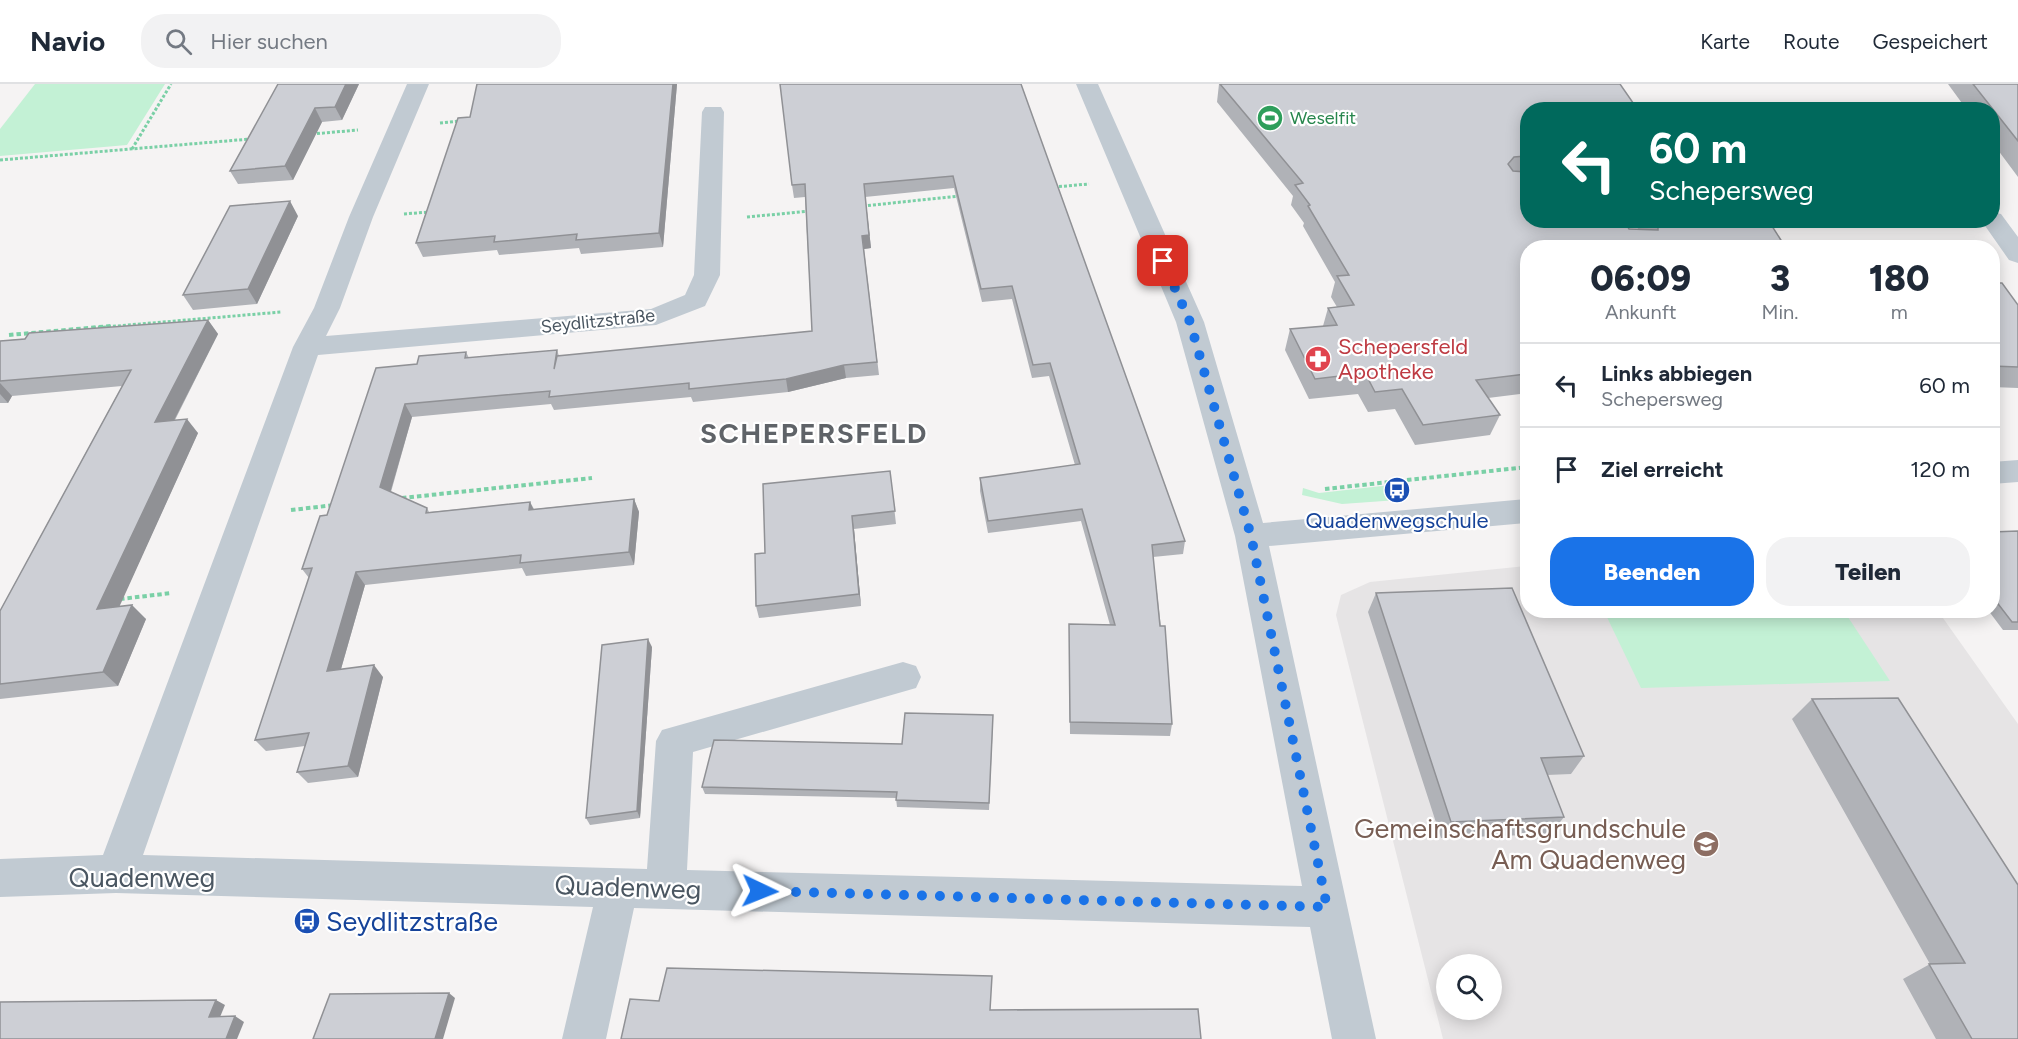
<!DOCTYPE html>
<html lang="de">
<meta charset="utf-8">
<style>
:root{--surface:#fff;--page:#f2f2f3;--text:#1f2937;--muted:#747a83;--line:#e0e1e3;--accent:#1a73e8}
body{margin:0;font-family:Figtree,sans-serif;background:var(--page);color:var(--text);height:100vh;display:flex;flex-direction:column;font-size:22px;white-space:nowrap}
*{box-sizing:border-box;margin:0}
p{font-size:20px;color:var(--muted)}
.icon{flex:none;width:33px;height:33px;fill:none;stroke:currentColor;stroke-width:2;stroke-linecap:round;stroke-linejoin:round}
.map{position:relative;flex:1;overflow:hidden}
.drawer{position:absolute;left:1520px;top:156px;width:480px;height:378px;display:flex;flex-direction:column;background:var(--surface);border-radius:24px;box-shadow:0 3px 15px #0003}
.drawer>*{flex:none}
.banner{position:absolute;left:1520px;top:18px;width:480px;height:126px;border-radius:24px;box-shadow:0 3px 15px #0003;background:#00695c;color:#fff;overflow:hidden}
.buttons{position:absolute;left:1436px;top:870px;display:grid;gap:12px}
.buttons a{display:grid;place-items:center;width:66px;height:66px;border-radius:50%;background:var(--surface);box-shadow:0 3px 15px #0003;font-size:30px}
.pin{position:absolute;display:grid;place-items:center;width:51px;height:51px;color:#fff;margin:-26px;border-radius:12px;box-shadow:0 3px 9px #0006}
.me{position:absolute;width:66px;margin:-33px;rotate:92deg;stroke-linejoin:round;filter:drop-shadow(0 0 4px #0008)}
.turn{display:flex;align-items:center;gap:21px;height:126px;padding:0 30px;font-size:27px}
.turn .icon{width:78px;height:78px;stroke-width:2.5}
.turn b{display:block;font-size:42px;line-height:51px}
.eta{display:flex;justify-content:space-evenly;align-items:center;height:102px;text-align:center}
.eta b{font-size:36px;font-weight:800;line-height:42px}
.action{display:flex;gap:12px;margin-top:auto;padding:12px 30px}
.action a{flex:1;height:69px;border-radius:24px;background:var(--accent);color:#fff;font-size:24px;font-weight:800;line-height:69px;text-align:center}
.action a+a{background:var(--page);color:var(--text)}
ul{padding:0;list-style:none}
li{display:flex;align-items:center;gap:18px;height:84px;padding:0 30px;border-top:2px solid var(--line)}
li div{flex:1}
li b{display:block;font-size:22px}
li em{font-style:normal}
header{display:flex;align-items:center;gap:36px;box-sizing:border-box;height:84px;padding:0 30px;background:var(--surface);border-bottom:2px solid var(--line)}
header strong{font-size:28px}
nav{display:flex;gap:33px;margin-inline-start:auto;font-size:21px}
.search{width:420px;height:54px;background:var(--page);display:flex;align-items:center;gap:15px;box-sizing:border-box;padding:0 21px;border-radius:24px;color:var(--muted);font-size:22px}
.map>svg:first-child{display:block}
.education{fill:#e6e4e5;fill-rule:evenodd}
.green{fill:#c3f1d5}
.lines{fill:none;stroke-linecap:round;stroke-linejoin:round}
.path-far1{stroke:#7ad0a6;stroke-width:3;stroke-dasharray:3 2;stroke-linecap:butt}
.path{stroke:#7ad0a6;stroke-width:4;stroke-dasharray:4.5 3;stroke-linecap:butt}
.minor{fill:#c1cad2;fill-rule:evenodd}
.wall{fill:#b0b2b7}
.shaded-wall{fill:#909195}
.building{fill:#cdcfd5;stroke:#909195;stroke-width:1.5}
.route{stroke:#1a73e8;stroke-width:10;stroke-dasharray:0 18}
.labels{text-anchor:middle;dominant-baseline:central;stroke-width:4.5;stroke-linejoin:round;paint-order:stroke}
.far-leisure-label{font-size:18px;fill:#27864d;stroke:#fff;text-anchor:start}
.far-street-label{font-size:18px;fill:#4a5661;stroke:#fff}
.health-label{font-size:22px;fill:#be3a42;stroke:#fff;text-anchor:start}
.transit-label{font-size:22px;fill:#164399;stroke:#fff}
.near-education-label{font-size:27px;fill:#785e54;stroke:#fff;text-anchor:end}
.near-street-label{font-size:27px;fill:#4a5661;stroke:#fff}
.near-transit-label{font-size:27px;fill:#164399;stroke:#fff;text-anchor:start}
.district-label{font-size:28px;font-weight:bold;letter-spacing:1.5px;fill:#5f6368;stroke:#fff}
</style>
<header>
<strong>Navio</strong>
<div class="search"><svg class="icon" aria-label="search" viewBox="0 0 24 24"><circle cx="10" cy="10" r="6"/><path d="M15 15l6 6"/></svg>Hier suchen</div>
<nav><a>Karte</a><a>Route</a><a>Gespeichert</a></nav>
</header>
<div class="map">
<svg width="2018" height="955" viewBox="0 0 2018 955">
<rect width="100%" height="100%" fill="#f5f3f3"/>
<!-- education -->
<path class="education" d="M1527,482V526L1938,527L2018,640V955H1443L1336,531L1341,511L1370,498ZM1446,880H1491V926H1446Z"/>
<!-- green -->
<g class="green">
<polygon points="35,0 165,0 127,61 0,72 0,45"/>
<polygon points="1391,401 1398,416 1342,420 1302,411 1303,404 1319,409"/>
<polygon points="1604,527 1844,527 1890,597 1641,604"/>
</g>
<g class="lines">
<!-- path-far1 -->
<g class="path-far1">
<polyline points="440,39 460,37"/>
<polyline points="312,50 358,46"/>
<polyline points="132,65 171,0"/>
<polyline points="0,76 250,55"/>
<polyline points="1054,103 1089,100"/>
<polyline points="863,122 960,112"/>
<polyline points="404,130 429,128"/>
<polyline points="747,133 811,127"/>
<polyline points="93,244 281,228"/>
</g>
<!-- path -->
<g class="path">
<polyline points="9,251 111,242"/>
<polyline points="1325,405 1527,383"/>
<polyline points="402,414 592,394"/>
<polyline points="291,426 335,421"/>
<polyline points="120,515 172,509"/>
</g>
<!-- minor -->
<g class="minor">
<polygon points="407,0 429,0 373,133 340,224 326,252 651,225 685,211 694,191 702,28 705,23 721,23 724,28 720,191 705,222 656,241 318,271 143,771 647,785 656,657 662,646 903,578 916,582 921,593 916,604 693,668 687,786 1302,802 1235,452 1176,238 1076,0 1098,0 1204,238 1263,439 1527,415 1527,439 1269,462 1376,955 1332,955 1310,843 634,824 606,955 562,955 593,823 116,809 0,813 0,775 103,771 293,263 314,224 349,133"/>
<polygon points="1992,128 2001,130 2018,153 2018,179 2009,176 1981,136 1992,136"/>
<polygon points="2018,376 2018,398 1992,400 1992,378"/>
</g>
</g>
<!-- wall -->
<g class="wall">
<polygon points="278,0 359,0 342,36 322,38 293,96 238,100 230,87"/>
<polygon points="477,0 677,0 663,163 581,170 579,164 499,171 497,166 423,173 416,159 470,33"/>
<polygon points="1021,0 1185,457 1183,470 1153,473 1172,640 1170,652 1070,650 1069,553 1069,540 1110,541 1081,437 988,449 980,407 980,394 1075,381 1049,292 1032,294 1012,215 982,218 954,104 865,113 871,164 864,165 879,291 846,294 788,308 693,318 691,313 554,326 551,320 412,333 391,408 427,424 429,428 530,418 534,425 634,415 639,428 634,481 526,492 522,484 365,501 341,585 383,593 358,693 308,699 297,688 305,662 266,667 255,656 309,494 302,485 327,431 417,280 466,268 469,274 557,266 559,272 812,247 805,113 794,114 792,101"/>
<polygon points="1219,0 1620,0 1527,26 1527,136 1638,145 1633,136 1774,136 1771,141 1527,164 1527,309 1488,314 1500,331 1490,351 1415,361 1395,325 1368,328 1358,310 1309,315 1285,266 1290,245 1323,242 1328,224 1337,223 1331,213 1335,198 1303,142 1304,139 1291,121 1293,112 1217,18"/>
<polygon points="1948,0 2018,0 2018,93 1992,58 1992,26 1967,26"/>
<polygon points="298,132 257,220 193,226 183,211"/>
<polygon points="1992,199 2018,221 2018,304 1992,303"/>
<polygon points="208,236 218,250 175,336 198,349 119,522 146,535 118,602 0,615 0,527 122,302 12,312 8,319 0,319 0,257"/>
<polygon points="890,387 896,440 854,445 861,522 759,534 756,522 765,469"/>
<polygon points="2018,447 2018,546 2003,546 1988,526 1992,526 1992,448"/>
<polygon points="1376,509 1584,672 1571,690 1547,691 1564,733 1551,750 1441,754 1368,528"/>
<polygon points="652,563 640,734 590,741 586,734"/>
<polygon points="1812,615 2018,955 1936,955 1903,895 1930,880 1792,635"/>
<polygon points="993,639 989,726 897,723 896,714 705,710 702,703 902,660"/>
</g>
<!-- shaded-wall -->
<g class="shaded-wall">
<polygon points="346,0 359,0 342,36 335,23"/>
<polygon points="673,0 677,0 663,163 659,149"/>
<polygon points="315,24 322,38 293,96 285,82"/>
<polygon points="864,100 871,164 864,165 862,152"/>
<polygon points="290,117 298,132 257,220 248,205"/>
<polygon points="208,236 218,250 166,352 155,338"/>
<polygon points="844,281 846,294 788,308 786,295"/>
<polygon points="0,299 12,312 8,319 0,310"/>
<polygon points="405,320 412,333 388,416 380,403"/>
<polygon points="187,335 198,349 112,539 97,525"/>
<polygon points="634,415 639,428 634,481 629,468"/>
<polygon points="530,418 536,431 529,426"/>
<polygon points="852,432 854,445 861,522 859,510"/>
<polygon points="356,488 365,501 337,599 327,587"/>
<polygon points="132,521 146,535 118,602 103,588"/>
<polygon points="648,555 652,563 640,734 637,727"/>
<polygon points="374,581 383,593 358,693 348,682"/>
<polygon points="449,909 455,914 443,955 435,955"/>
<polygon points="216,916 225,921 218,938 209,933"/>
<polygon points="235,932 244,938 237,955 226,955"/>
</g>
<!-- building -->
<g class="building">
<polygon points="278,0 346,0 335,23 315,24 285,82 230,87"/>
<polygon points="477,0 673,0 659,149 576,156 577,150 494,158 495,152 416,159 458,34 470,33"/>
<polygon points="780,0 1021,0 1185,457 1152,461 1160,542 1165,542 1172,640 1070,638 1069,540 1115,541 1082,425 988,437 980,394 1080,380 1050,279 1033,281 1012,202 981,205 953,92 864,100 869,151 862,152 877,278 844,281 786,295 689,305 689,299 549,313 550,307 405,320 380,403 427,424 426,429 530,418 529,426 634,415 629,468 520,479 521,471 356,488 327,587 374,581 348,682 297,688 309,649 255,656 312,484 302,485 320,432 327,431 376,284 417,280 419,272 466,268 465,274 557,266 554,285 557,272 812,247 805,100 792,101"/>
<polygon points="1220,0 1620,0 1638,26 1527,26 1527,72 1514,73 1508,80 1513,87 1527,88 1527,136 1624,136 1629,145 1658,146 1658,143 1655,136 1774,136 1770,139 1786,164 1527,164 1527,290 1476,296 1500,331 1423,341 1402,305 1375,308 1365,289 1315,295 1290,245 1337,241 1328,224 1354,221 1337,192 1349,191 1308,122 1310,121 1295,101 1303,99"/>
<polygon points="1973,0 2018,0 2018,57"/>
<polygon points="290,117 248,205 183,211 230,122"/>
<polygon points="1992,199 2002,199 2018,221 2018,283 1992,282"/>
<polygon points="208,236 155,338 187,335 97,525 132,521 103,588 0,600 0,527 131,286 0,297 0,257 25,255 29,249"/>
<polygon points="890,387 895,427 852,432 859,510 756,522 755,470 765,469 763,400"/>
<polygon points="2018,447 2018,538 2012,538 1992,512 1992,448"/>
<polygon points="1512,504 1584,672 1541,674 1564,733 1451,738 1376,509"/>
<polygon points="648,555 637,727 586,734 602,561"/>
<polygon points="1898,614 2018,801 2018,955 1972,955 1929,880 1965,879 1812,615"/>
<polygon points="905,629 993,631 989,719 896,716 897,708 702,703 714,656 902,660"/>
<polygon points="667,884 992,892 990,926 1198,925 1201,955 621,955 630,915 659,917"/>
<polygon points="449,909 435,955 313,955 330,910"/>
<polygon points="216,916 209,933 235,932 226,955 0,955 0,918"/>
</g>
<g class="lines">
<!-- route -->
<polyline class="route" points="760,807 1327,823 1251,452 1190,238 1163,177"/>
</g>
<!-- icons -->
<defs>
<symbol id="stadium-disc" viewBox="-11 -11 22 22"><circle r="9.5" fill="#2e9e5b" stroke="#fff"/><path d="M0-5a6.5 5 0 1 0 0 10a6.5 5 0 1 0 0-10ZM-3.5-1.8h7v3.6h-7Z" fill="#fff"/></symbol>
<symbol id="pharmacy-disc" viewBox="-11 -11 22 22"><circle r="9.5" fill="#e0444e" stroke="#fff"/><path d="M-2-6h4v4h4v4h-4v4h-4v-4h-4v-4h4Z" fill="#fff"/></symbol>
<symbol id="bus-disc" viewBox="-11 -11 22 22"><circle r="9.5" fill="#1a4fb4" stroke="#fff"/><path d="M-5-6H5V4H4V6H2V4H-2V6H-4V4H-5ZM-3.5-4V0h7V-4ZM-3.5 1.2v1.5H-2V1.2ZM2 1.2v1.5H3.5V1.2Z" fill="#fff"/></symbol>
<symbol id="school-disc" viewBox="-11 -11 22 22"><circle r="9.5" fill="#8d6e63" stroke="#fff"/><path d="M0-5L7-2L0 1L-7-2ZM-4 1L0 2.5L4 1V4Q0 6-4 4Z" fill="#fff"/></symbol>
</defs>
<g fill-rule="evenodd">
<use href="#stadium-disc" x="1255" y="19" width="30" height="30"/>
<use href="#pharmacy-disc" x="1303" y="260" width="30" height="30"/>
<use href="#bus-disc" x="1382" y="391" width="30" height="30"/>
<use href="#school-disc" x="1691" y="745" width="30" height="30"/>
<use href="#bus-disc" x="292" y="822" width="30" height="30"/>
</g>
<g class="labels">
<!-- far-leisure labels -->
<g class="far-leisure-label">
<text x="1290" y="34">Weselfit</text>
</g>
<!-- far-street labels -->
<g class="far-street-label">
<text transform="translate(598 237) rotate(-6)">Seydlitzstraße</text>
</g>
<!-- health labels -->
<g class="health-label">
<text x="1338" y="262">Schepersfeld<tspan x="1338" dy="25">Apotheke</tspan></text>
</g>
<!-- transit labels -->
<g class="transit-label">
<text x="1397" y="436">Quadenwegschule</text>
</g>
<!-- near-education labels -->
<g class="near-education-label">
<text x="1686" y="744">Gemeinschaftsgrundschule<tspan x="1686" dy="31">Am Quadenweg</tspan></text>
</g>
<!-- near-street labels -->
<g class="near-street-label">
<text x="142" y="793">Quadenweg</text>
<text transform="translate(628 803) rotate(2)">Quadenweg</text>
</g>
<!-- near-transit labels -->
<g class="near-transit-label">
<text x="326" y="837">Seydlitzstraße</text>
</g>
<!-- district labels -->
<g class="district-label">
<text x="814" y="349">SCHEPERSFELD</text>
</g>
</g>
</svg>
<div class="buttons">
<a><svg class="icon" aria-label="search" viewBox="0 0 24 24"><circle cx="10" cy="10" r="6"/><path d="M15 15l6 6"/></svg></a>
</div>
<div class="pin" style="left:1163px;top:177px;background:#d93025"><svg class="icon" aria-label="arrive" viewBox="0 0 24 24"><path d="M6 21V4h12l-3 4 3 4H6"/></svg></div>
<svg class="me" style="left:760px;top:807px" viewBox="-20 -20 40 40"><path d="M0-17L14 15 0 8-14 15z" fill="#1a73e8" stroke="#fff" stroke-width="4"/></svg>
<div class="banner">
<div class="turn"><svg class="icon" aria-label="left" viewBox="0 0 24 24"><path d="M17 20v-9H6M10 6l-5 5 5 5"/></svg><div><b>60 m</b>Schepersweg</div></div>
</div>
<section class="drawer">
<div class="eta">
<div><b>06:09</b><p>Ankunft</p></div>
<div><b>3</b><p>Min.</p></div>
<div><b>180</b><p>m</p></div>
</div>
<ul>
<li><svg class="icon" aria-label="left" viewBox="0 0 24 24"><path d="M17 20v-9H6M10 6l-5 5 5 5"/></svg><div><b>Links abbiegen</b><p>Schepersweg</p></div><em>60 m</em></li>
<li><svg class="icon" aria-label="arrive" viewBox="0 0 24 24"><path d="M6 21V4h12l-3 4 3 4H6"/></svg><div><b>Ziel erreicht</b></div><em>120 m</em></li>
</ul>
<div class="action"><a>Beenden</a><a>Teilen</a></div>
</section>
</div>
